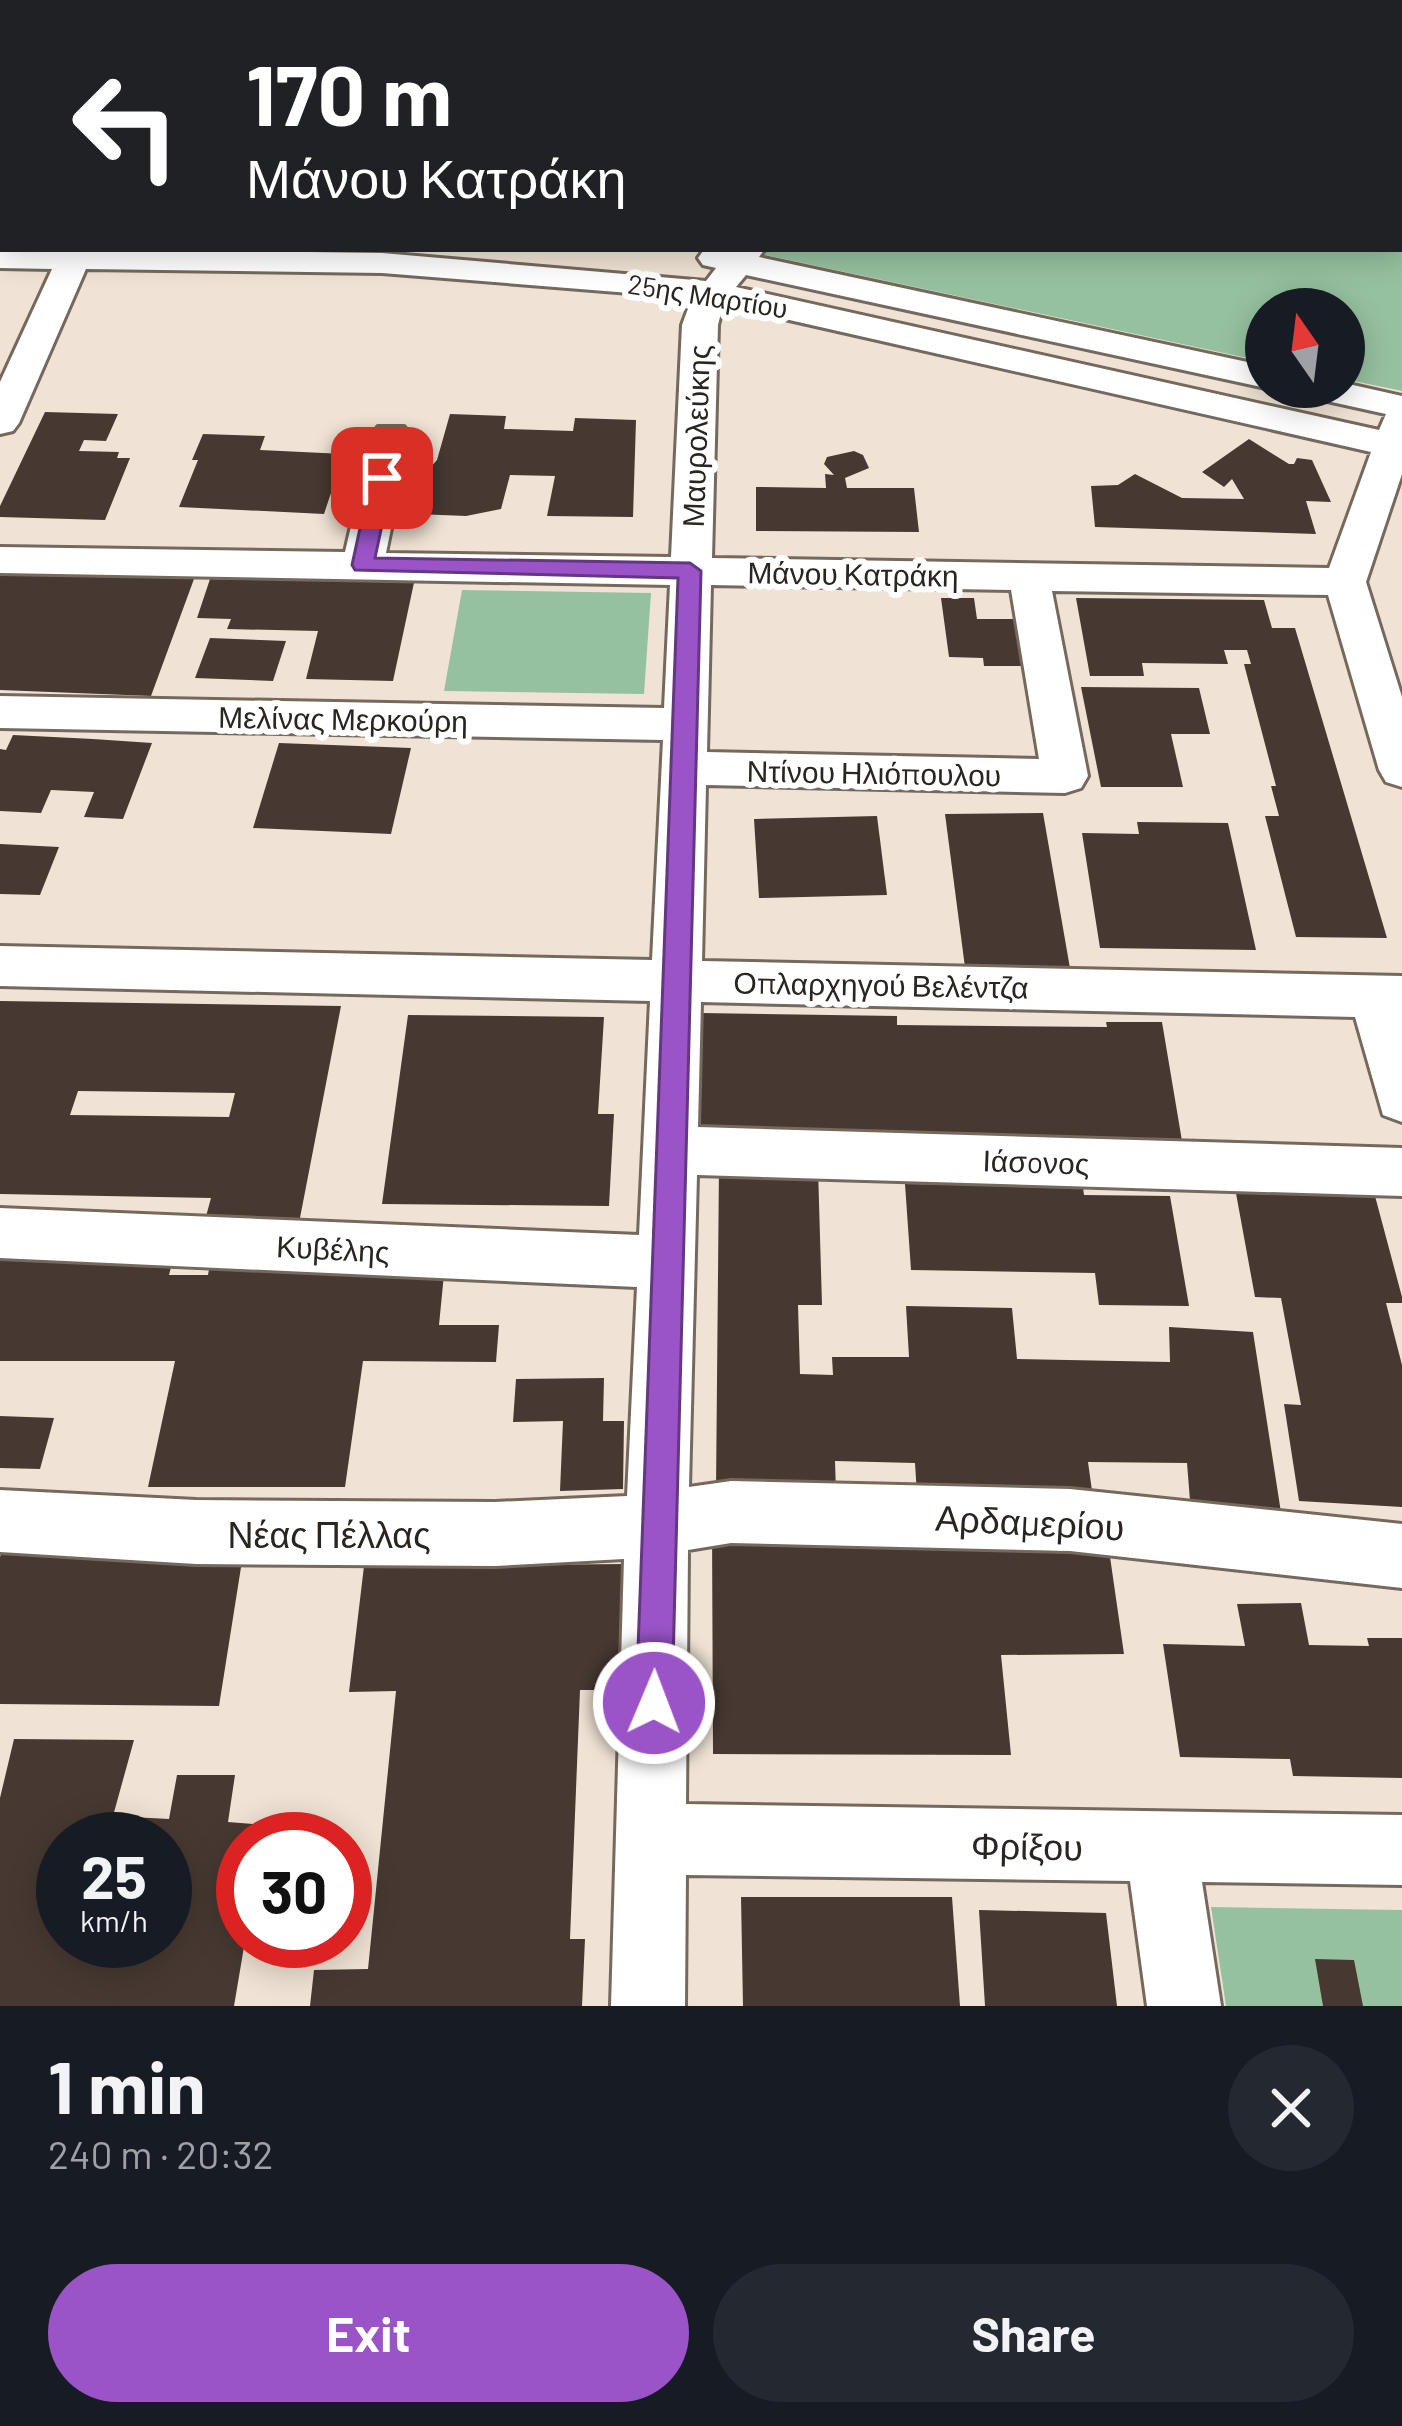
<!DOCTYPE html>
<meta charset="utf-8">
<style>
:root{--surface:#171b24;--page:#242831;--text:#f1f3f6;--muted:#9ea1a6;--accent:#9a54c8}
body{margin:0;font-family:Barlow,sans-serif;background:var(--page);color:var(--text);height:100vh;display:flex;flex-direction:column;font-size:45px;white-space:nowrap}
*{box-sizing:border-box;margin:0}
p{font-size:39px;color:var(--muted)}
.icon{flex:none;width:66px;height:66px;fill:none;stroke:currentColor;stroke-width:2;stroke-linecap:round;stroke-linejoin:round}
.map{position:relative;height:2006px;overflow:hidden}
.sheet{display:flex;flex-direction:column;background:var(--surface);flex:1}
.sheet>*{flex:none}
.banner{position:absolute;left:0px;top:0px;width:1404px;height:252px;box-shadow:0 6px 30px #0003;background:#202124;color:#fff;overflow:hidden}
.needle{width:78px;rotate:346deg}
.tools{position:absolute;left:1245px;top:288px;display:grid;gap:24px}
.tools a{display:grid;place-items:center;width:120px;height:120px;border-radius:50%;background:var(--surface);box-shadow:0 6px 30px #0003;font-size:60px}
.speed{position:absolute;left:36px;top:1812px;display:flex;gap:24px;font-size:60px;font-weight:700;text-align:center}
.speed>*{display:grid;place-content:center;width:156px;height:156px;border-radius:50%;background:var(--surface);box-shadow:0 6px 30px #0003;line-height:1}
.speed small{font-size:30px;font-weight:400}
.speed .limit{border:18px solid #d22;background:#fff;color:#111}
.pin{position:absolute;display:grid;place-items:center;width:102px;height:102px;color:#fff;margin:-51px;border-radius:24px;box-shadow:0 6px 18px #0006}
.me{position:absolute;width:132px;margin:-66px;rotate:1deg;stroke-linejoin:round;filter:drop-shadow(0 0 9px #0008)}
.turn{display:flex;align-items:center;gap:42px;height:252px;padding:0 48px;font-size:54px}
.turn .icon{width:156px;height:156px;stroke-width:2.5}
.turn b{display:block;font-size:84px;line-height:102px}
.round{display:grid;place-items:center;flex:none;width:126px;height:126px;border-radius:63px;background:var(--page)}
.headline{display:flex;align-items:center;justify-content:space-between;height:204px;padding:0 48px}
h1{font-size:72px;font-weight:700;line-height:90px}
.action{display:flex;gap:24px;margin-top:auto;padding:24px 48px}
.action a{flex:1;height:138px;border-radius:72px;background:var(--accent);color:#fff;font-size:48px;font-weight:700;line-height:138px;text-align:center}
.action a+a{background:var(--page);color:var(--text)}
.map>svg:first-child{display:block}
.green{fill:#96c1a0}
.building{fill:#473932;fill-rule:evenodd}
.lines{fill:none;stroke-linecap:round;stroke-linejoin:round}
.minor-casing{stroke:#75695d;stroke-width:6}
.minor{fill:#fff;fill-rule:evenodd}
.route{fill:#9a54c8;stroke:#643782;stroke-width:3}
.labels{text-anchor:middle;dominant-baseline:central;stroke-width:12;stroke-linejoin:round;paint-order:stroke}
.far-street-label{font-size:27px;fill:#292520;stroke:#fff}
.street-label{font-size:30px;fill:#292520;stroke:#fff}
.near-street-label{font-size:36px;fill:#292520;stroke:#fff}
</style>
<div class="map">
<svg width="1402" height="2006" viewBox="0 0 1402 2006">
<rect width="100%" height="100%" fill="#f0e3d5"/>
<!-- green -->
<g class="green">
<polygon points="0,0 1402,0 1402,391 1344,379 1344,309 1266,309 1266,362 737,249 1401,249 1401,3 3,3 3,214"/>
<polygon points="462,590 651,593 644,694 444,691"/>
<polygon points="1211,1907 1402,1910 1402,2006 1226,2006"/>
</g>
<!-- building -->
<g class="building">
<polygon points="45,412 118,414 106,441 84,440 79,451 119,452 117,458 130,458 105,520 0,517 0,506"/>
<polygon points="450,414 506,416 504,429 573,431 575,418 636,420 633,517 547,516 555,476 510,475 501,509 466,516 416,514 424,475 437,460"/>
<polygon points="203,434 265,436 260,450 344,454 324,514 179,507 198,460 192,460"/>
<polygon points="1249,439 1289,464 1294,464 1297,458 1312,460 1331,502 1306,501 1316,534 1095,527 1091,486 1118,485 1135,474 1182,498 1244,499 1232,479 1224,487 1202,472"/>
<polygon points="854,451 863,455 869,468 845,478 847,488 914,488 919,532 756,531 756,487 826,488 825,474 834,475 824,464 827,457"/>
<polygon points="0,572 194,579 151,696 0,690"/>
<polygon points="242,574 415,578 393,681 306,679 318,631 227,629 231,619 197,618 210,579 240,580"/>
<polygon points="941,598 974,598 977,619 1020,619 1027,666 984,666 983,658 949,657"/>
<polygon points="1076,598 1264,600 1272,628 1295,628 1387,938 1296,937 1265,816 1279,816 1271,786 1276,786 1244,664 1251,664 1247,650 1224,650 1228,664 1142,663 1144,676 1090,676"/>
<polygon points="210,638 286,641 273,681 195,678"/>
<polygon points="1081,687 1199,688 1210,734 1171,734 1183,787 1101,787"/>
<polygon points="13,735 93,739 152,743 123,819 84,817 94,792 51,790 41,813 0,811 0,749 6,750"/>
<polygon points="279,743 411,748 391,834 253,828"/>
<polygon points="1043,813 1071,974 966,975 945,814"/>
<polygon points="877,816 887,895 759,898 754,819"/>
<polygon points="1137,822 1228,823 1256,950 1100,948 1082,833 1139,834"/>
<polygon points="0,844 59,847 40,895 0,894"/>
<path d="M0,1001L341,1006L299,1223L205,1220L211,1198L0,1194ZM78,1091L235,1093L229,1117L70,1115Z"/>
<polygon points="701,1013 897,1016 897,1025 1107,1027 1106,1022 1162,1022 1182,1141 698,1128"/>
<polygon points="408,1015 604,1017 598,1114 614,1114 609,1206 382,1204"/>
<polygon points="719,1166 818,1168 822,1305 798,1305 800,1374 833,1375 832,1357 909,1357 906,1306 1012,1308 1017,1359 1170,1362 1169,1327 1253,1332 1282,1519 1191,1513 1187,1463 1088,1462 1093,1498 917,1495 915,1463 835,1461 836,1492 716,1490"/>
<polygon points="1001,1171 1081,1172 1084,1195 1170,1196 1189,1306 1099,1305 1095,1273 911,1270 905,1184 1003,1185"/>
<polygon points="1233,1177 1371,1181 1402,1297 1402,1303 1386,1303 1402,1365 1402,1507 1299,1501 1284,1404 1301,1405 1281,1298 1255,1297"/>
<polygon points="0,1253 173,1259 169,1275 208,1275 210,1263 445,1264 439,1325 499,1325 496,1362 363,1361 345,1487 148,1487 175,1361 0,1361"/>
<polygon points="604,1378 603,1421 624,1421 623,1489 560,1491 563,1421 513,1422 516,1379"/>
<polygon points="0,1416 54,1418 40,1469 0,1468"/>
<polygon points="712,1527 1106,1529 1124,1654 1001,1655 1011,1755 713,1754"/>
<polygon points="5,1542 117,1542 113,1562 242,1561 219,1706 0,1704 0,1557"/>
<polygon points="626,1564 623,1690 580,1690 570,1939 585,1939 582,2006 310,2006 314,1970 368,1969 396,1691 349,1692 364,1566"/>
<polygon points="1301,1603 1309,1645 1369,1646 1367,1638 1402,1638 1402,1778 1293,1776 1290,1759 1180,1757 1163,1644 1245,1646 1237,1604"/>
<path d="M14,1739L134,1740L113,1816L169,1819L177,1775H235L228,1822L267,1825L264,1839H243L245,1941L234,2006H0V1798ZM63,1839H165V1941H63Z"/>
<polygon points="741,1897 952,1897 960,2006 743,2006"/>
<polygon points="979,1910 1106,1913 1117,2006 985,2006"/>
<polygon points="1315,1959 1354,1960 1363,2006 1323,2006"/>
</g>
<g class="lines">
<defs>
<g id="minor">
<polygon points="170,0 200,0 168,3"/>
<polygon points="527,0 556,0 525,3"/>
<polygon points="0,53 3,54 3,72 0,71"/>
<path d="M0,248L382,253L706,281L716,268L703,265L698,258L703,251L765,249L759,257L1266,366V387H1270L1266,388L746,275L736,287L1379,430L1386,414L1300,395L1295,387H1344V383L1402,396V474L1366,582L1402,697V787L1386,782L1379,770L1328,595L1052,591L1088,776L1081,788L1065,793L706,785L702,961L1402,976V1122L1383,1115L1355,1017L701,1002L698,1127L1402,1148V1196L697,1175L689,1487L731,1481L1070,1489L1402,1524V1588L1070,1551L731,1543L688,1550L686,1804L1402,1815V1885L1202,1882L1221,2006H1147L1130,1881L686,1875L685,2006H611L624,1559L495,1566L196,1564L0,1552V1490L196,1500L495,1502L627,1496L637,1287L0,1258V1208L639,1235L650,1001L0,986V946L652,960L663,740L0,728V696L664,708L670,585L0,573V547L345,552L372,435L378,427H404L410,435L386,553L671,557L682,325L692,298L382,273L86,269L19,423L13,431L0,434V382L52,269L0,268ZM723,305L1371,452L1329,568L712,558L718,325ZM711,585L1011,590L1039,759L707,752Z"/>
</g>
</defs>
<!-- minor casing -->
<use href="#minor" class="minor-casing"/>
<!-- minor -->
<use href="#minor" class="minor"/>
</g>
<!-- route -->
<polygon class="route" points="382,471 392,478 375,558 690,563 701,571 672,1703 667,1716 654,1721 642,1716 636,1703 678,578 355,570 352,565 371,478"/>
<g class="labels">
<!-- far-street labels -->
<g class="far-street-label">
<text transform="translate(708 295) rotate(9)">25ης Μαρτίου</text>
</g>
<!-- street labels -->
<g class="street-label">
<text transform="translate(695 436) rotate(-88)">Μαυρολεύκης</text>
<text transform="translate(853 573) rotate(1)">Μάνου Κατράκη</text>
<text transform="translate(343 718) rotate(1)">Μελίνας Μερκούρη</text>
<text transform="translate(874 772) rotate(1)">Ντίνου Ηλιόπουλου</text>
<text transform="translate(881 984) rotate(1)">Οπλαρχηγού Βελέντζα</text>
<text transform="translate(1036 1161) rotate(2)">Ιάσoνος</text>
<text transform="translate(333 1248) rotate(3)">Κυβέλης</text>
</g>
<!-- near-street labels -->
<g class="near-street-label">
<text transform="translate(1030 1521) rotate(3)">Αρδαμερίου</text>
<text x="329" y="1533">Νέας Πέλλας</text>
<text transform="translate(1027 1845) rotate(1)">Φρίξου</text>
</g>
</g>
</svg>
<div class="tools">
<a><svg class="needle" viewBox="-14 -14 28 28"><path d="M0-13l5 13h-10z" fill="#e53935"/><path d="M0 13l5-13h-10z" fill="#9ea1a6"/></svg></a>
</div>
<div class="speed"><div>25<small>km/h</small></div><div class="limit">30</div></div>
<div class="pin" style="left:382px;top:478px;background:#d93025"><svg class="icon" aria-label="arrive" viewBox="0 0 24 24"><path d="M6 21V4h12l-3 4 3 4H6"/></svg></div>
<svg class="me" style="left:654px;top:1703px" viewBox="-20 -20 40 40"><circle r="17" fill="#9a54c8" stroke="#fff" stroke-width="3"/><path d="M0-11L8 9 0 5-8 9z" fill="#fff"/></svg>
<div class="banner">
<div class="turn"><svg class="icon" aria-label="left" viewBox="0 0 24 24"><path d="M17 20v-9H6M10 6l-5 5 5 5"/></svg><div><b>170 m</b>Μάνου Κατράκη</div></div>
</div>
</div>
<section class="sheet">
<div class="headline"><div><h1>1 min</h1><p>240 m · 20:32</p></div><a class="round"><svg class="icon" aria-label="close" viewBox="0 0 24 24"><path d="M6 6l12 12M18 6L6 18"/></svg></a></div>
<div class="action"><a>Exit</a><a>Share</a></div>
</section>
